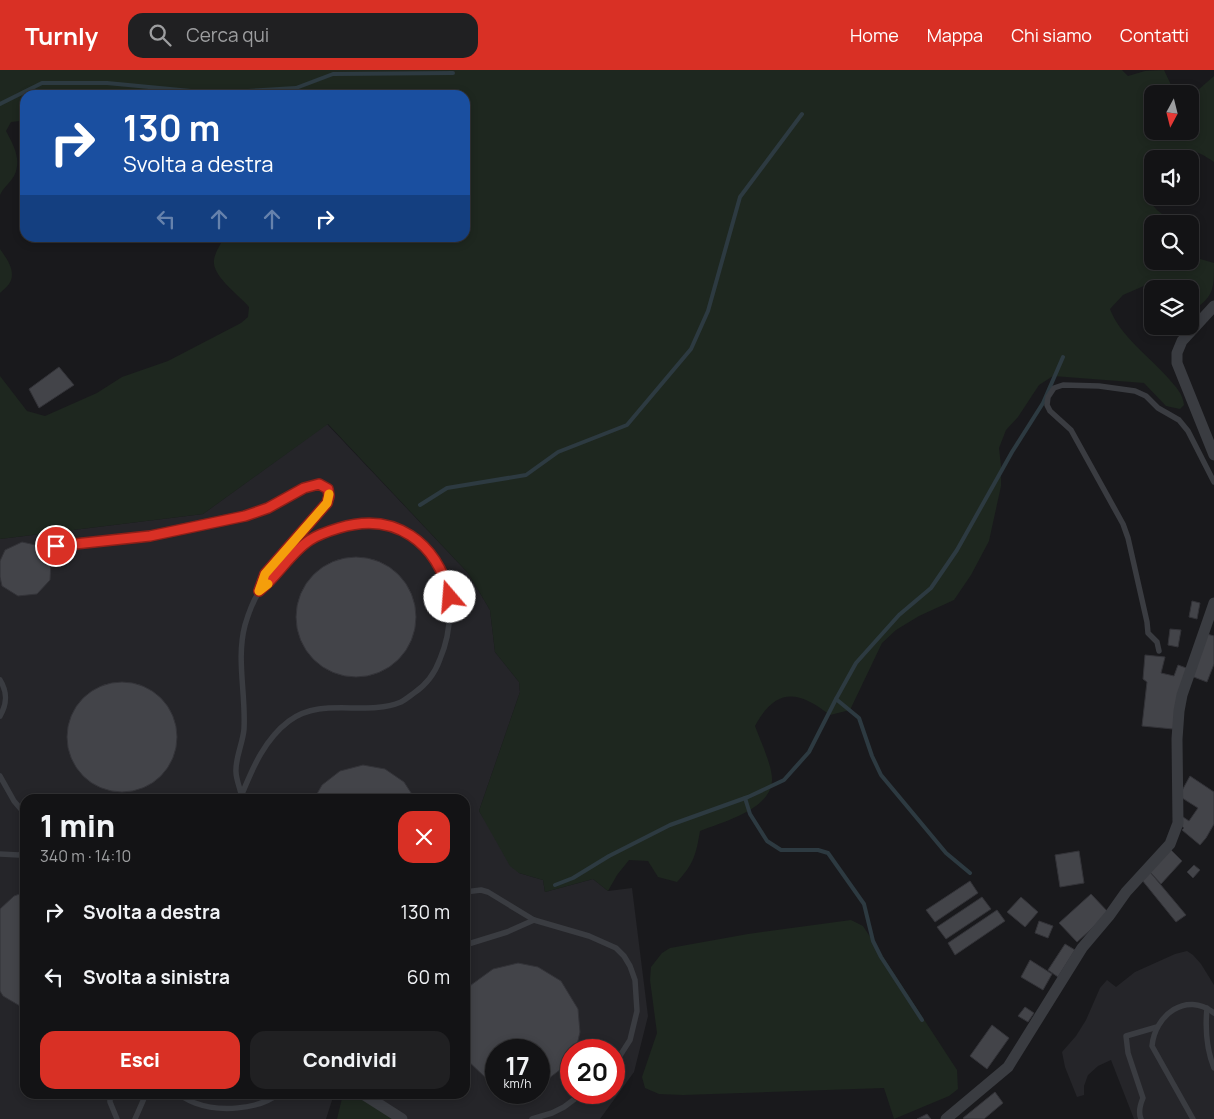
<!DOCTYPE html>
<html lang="it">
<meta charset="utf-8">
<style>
:root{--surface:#131315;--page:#202022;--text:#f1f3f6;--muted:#9d9ea0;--line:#323234;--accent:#d93025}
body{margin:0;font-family:Manrope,sans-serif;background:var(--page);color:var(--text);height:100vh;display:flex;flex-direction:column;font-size:19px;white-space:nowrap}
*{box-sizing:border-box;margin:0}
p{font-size:16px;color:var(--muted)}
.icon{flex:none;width:28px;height:28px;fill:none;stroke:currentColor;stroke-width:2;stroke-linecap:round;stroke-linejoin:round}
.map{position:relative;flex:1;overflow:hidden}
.panel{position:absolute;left:20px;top:724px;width:450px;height:305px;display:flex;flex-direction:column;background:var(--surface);border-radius:15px;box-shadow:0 2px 8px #0003,0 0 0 1px var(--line)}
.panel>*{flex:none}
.guide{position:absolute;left:20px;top:20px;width:450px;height:152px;border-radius:15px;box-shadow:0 2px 8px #0003,0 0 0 1px var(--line);background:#1a4fa0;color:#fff;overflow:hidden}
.needle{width:32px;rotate:187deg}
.tools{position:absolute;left:1144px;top:15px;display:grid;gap:10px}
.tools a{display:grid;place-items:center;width:55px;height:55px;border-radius:10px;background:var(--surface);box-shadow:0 2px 8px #0003,0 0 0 1px var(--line);font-size:25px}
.speed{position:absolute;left:485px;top:969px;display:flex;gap:10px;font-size:25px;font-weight:700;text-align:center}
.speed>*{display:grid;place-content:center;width:65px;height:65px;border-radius:50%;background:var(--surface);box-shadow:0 2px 8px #0003,0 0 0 1px var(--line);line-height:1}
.speed small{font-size:12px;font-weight:400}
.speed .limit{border:8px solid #d22;background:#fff;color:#111}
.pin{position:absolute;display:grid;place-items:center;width:42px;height:42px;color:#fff;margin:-21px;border:2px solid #fff;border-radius:50%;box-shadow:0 1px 5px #0007}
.me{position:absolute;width:55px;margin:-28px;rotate:342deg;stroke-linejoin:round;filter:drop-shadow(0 0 4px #0008)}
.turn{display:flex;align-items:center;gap:18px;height:105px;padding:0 20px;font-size:22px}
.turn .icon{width:65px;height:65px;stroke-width:2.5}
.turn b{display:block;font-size:35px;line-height:42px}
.lanes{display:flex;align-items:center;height:48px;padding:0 20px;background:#0003;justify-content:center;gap:25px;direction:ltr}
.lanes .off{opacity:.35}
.round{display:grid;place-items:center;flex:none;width:52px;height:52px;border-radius:15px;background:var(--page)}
.summary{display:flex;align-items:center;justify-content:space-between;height:85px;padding:0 20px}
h1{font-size:30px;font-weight:800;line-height:38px}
.action{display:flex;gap:10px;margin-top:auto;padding:10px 20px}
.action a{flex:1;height:58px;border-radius:15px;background:var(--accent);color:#fff;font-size:20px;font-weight:800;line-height:58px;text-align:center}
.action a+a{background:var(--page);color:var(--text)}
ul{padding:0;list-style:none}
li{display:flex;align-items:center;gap:15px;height:65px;padding:0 20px}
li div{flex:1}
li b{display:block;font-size:19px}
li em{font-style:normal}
header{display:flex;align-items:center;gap:30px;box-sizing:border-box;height:70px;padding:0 25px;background:var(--accent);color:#fff}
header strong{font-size:24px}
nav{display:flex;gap:28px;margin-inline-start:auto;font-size:18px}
.search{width:350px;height:45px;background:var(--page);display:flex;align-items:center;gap:12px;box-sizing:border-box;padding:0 18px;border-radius:15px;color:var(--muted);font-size:19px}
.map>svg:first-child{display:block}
.built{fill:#252529;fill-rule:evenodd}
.green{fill:#1e271f}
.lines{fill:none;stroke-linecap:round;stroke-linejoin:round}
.stream{stroke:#2d3a41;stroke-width:4}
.building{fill:#434449;stroke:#333338}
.service{stroke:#3a3c41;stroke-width:5.5}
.minor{stroke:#3a3c41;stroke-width:11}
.route-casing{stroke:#8d1f18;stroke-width:12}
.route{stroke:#d93025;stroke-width:9}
.slow{stroke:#f59e0b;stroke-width:9}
</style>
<header>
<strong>Turnly</strong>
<div class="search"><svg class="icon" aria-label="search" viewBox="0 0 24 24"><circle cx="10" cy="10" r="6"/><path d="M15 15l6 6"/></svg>Cerca qui</div>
<nav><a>Home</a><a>Mappa</a><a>Chi siamo</a><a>Contatti</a></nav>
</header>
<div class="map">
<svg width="1214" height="1049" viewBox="0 0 1214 1049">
<rect width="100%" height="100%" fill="#19191c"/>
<!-- built -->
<g class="built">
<path d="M327,354L468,503L490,540L495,582L519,612L520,622L479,741L519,803L543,810L545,822L593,809L608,821L632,818L648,946L634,1002L600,1049H408L369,1024H465V729H25V1024H334L326,1049H0V469L203,444ZM496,980H539V1022H496ZM571,980H614V1022H571Z"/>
<polygon points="1187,881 1193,885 1201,894 1214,915 1214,1049 1134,1049 1111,990 1098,996 1088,1005 1084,1016 1084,1025 1077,1027 1065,997 1062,982 1076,966 1086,950 1100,918 1107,910 1116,917 1135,902 1175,884"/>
</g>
<!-- green -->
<g class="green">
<path d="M0,0H1122L1128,6L1145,1L1164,0L1172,17L1177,24H1152V61H1190V27L1214,6V92C1198,80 1178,73 1161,89H1152C1152,101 1144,107 1144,115C1145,123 1151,134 1157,140C1163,146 1171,147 1176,154H1152V191H1190V186L1214,193C1214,218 1214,226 1195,239L1190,235V219H1170L1163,213L1153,212L1123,225L1110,239C1119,265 1151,288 1169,309C1176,317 1183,324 1184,335L1180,339L1166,336L1144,313L1053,306L1039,315L1018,347L1006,360L999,378L1001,396V416L989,471L971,505L954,530L919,546L896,560L882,573L850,640L830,645C798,620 776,617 755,656C760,670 773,697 772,711C770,740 722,752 700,761C696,784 694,794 677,812L658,807L648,791L629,790L617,805L608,821L593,809L545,822L543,810L519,803L510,796L479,741L520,622L519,612L495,582L490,540L468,503L328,354L203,444L0,469V306L27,341L45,346L97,323L122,307L168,291L241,253L248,247L249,237C240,226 216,209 214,194C213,185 220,175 224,168H465V25H25V54L20,51L11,52L6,61C14,76 22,90 14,106C10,113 3,118 0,125Z"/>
<path d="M0,179C7,189 17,202 9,214C7,217 3,220 0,223Z"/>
<polygon points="851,850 863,856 957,1000 958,1019 949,1026 894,1049 884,1018 683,1025 659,1024 645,1018 642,1007 657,963 650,910 651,897 662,883 670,878 748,864"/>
<polygon points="343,1024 359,1024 396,1049 337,1049"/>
</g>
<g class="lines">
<!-- stream -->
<g class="stream">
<polyline points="0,34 42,13 107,13 212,23 296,18 333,4 453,3"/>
<polyline points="420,435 447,418 526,405 558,382 627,355 691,279 708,241 740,127 802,44"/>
<polyline points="836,629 859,648 872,686 881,705 946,783 970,803"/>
<polyline points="745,728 750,744 767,771 781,780 818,780 828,783 864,834 873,871 881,887 922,950"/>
<polyline points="555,815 573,808 609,786 670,755 748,727 784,710 809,682 836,629 856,593 899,545 931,518 957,480 1012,382 1043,333 1063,287"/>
</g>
</g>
<!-- building -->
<g class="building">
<polygon points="1152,250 1152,256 1169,256 1160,265 1148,254"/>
<polygon points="59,297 74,315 39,338 29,319"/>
<polygon points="22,472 40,476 51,491 50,510 37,524 18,526 2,516 0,507 0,491 5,480"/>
<circle cx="356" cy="547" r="60"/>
<polygon points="1192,531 1200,533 1197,549 1189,547"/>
<polygon points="1170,559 1181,560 1178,577 1168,575"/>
<polygon points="1207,564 1214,566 1214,594 1207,612 1191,606"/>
<polygon points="1145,585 1165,587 1161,603 1174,606 1178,595 1189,599 1173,659 1142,656 1147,612 1143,609"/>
<circle cx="122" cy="667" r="55"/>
<polygon points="363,695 385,699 404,712 415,729 314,729 322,715 340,701"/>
<polygon points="1190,706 1214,722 1214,754 1206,768 1200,775 1182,760 1184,758 1179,754 1180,745 1189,751 1198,738 1179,726"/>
<polygon points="1170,779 1182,791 1161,814 1150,802"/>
<polygon points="1079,781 1084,813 1060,817 1055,785"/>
<polygon points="1194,795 1200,800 1193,808 1187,802"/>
<polygon points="1150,802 1186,845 1176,852 1142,810"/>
<polygon points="970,811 978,823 935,852 926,840"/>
<polygon points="25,822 25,939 3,926 0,921 0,839 14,826"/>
<polygon points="1091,824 1109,843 1077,872 1059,853"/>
<polygon points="982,827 991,839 946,869 937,857"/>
<polygon points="1021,827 1038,842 1025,857 1007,842"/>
<polygon points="997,840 1005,851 955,885 948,873"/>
<polygon points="1039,851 1053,856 1048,868 1035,863"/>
<polygon points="1065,874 1075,880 1058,907 1048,900"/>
<polygon points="1030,890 1052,904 1043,920 1021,907"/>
<polygon points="518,893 538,897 561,911 578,939 580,962 577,975 575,980 571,980 571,986 565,996 544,1012 539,1013 539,980 496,980 496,1012 489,1011 465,988 465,926 471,915 493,899"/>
<polygon points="1025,937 1034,943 1028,952 1018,946"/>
<polygon points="992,955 1009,968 987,999 970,986"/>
<polygon points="995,1022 1003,1033 984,1049 964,1049 963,1048"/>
<polygon points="927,1044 931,1049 917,1049"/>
</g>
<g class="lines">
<!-- service -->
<g class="service">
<path d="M56,476C120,469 185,462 248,445C259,442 270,438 280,432C291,426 304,414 318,414C329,414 331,424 327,433L265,504L259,521"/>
<polyline points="1159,581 1157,572 1148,563 1147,552 1128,468 1123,454 1071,360 1050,341 1047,335 1048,327 1054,318 1063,315 1099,316 1135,321 1146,326 1158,338 1179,350 1188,361 1214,412"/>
<path d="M0,610C8,623 7,634 0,646"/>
<polyline points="0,706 14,731 25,744"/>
<path d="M231,729L242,724C253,697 265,669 289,651C322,626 365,647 401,632C405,630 410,626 414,623C426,615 435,603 440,589C471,515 423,432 338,458C329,461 320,464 312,469C298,477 289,491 279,503C273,510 263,515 259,522C253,531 248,545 245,555C236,589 246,624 244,659C243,673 235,688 236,702C236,710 241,720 242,729"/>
<polyline points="0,784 19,785 25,781"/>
<polyline points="465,822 481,820 488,822 534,850 589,866 616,878 624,886 630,896 635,910 637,941 630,970 614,995"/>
<polyline points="465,875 507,862 534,850"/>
<path d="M1207,938C1205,959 1206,978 1214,998"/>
<polyline points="110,1024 110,1032 117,1049"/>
<path d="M178,1024C183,1027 189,1031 195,1033C219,1042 258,1040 278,1024"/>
<polyline points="135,1049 146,1024"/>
<polyline points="532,1049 552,1043 564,1037 584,1022"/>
<path d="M1141,1049C1138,1042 1140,1035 1143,1028L1128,983L1126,966L1157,957"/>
<path d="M1193,1049L1152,976C1155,945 1186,921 1214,943"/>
</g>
<!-- minor -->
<g class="minor">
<polyline points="1214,236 1182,271 1177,283 1177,293 1214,385"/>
<polyline points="363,1024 402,1049"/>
<polyline points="946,1049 1008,997 1082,878 1109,846 1126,822 1170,774 1178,753 1177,669 1179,641 1182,625 1214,533"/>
</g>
</g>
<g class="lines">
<defs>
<path id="route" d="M56,476L150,466L245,446L268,438L304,418L319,414L328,419L329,426L327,433L265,504L259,521C278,506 290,483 310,470C319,464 329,461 339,458C395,441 437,472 450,527"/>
</defs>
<!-- route casing -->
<use href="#route" class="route-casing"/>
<!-- route -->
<use href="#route" class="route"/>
<!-- slow -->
<polyline class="slow" points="268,514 259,521 265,504 327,433 329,424"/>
</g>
</svg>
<div class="tools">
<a><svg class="needle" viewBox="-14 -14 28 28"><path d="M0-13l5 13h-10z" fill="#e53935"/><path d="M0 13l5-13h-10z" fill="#9d9ea0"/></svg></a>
<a><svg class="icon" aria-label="sound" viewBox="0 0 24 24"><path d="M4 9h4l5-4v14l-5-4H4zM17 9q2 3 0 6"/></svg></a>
<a><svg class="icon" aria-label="search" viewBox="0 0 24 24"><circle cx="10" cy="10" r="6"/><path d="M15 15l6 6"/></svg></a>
<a><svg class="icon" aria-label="layers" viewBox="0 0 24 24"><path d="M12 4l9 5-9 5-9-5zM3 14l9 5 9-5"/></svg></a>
</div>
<div class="speed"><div>17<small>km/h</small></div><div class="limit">20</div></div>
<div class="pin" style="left:56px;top:476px;background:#d93025"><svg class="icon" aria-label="arrive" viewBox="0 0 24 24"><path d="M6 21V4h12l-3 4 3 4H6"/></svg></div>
<svg class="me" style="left:450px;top:527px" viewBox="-20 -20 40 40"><circle r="19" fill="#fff"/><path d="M0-13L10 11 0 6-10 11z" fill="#d93025"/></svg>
<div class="guide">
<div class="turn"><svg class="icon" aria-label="right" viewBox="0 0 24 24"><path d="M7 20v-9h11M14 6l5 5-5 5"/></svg><div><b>130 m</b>Svolta a destra</div></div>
<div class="lanes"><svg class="icon off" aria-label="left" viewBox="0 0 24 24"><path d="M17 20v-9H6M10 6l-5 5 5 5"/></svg><svg class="icon off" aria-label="ahead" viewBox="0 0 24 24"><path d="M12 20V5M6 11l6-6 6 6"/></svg><svg class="icon off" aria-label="ahead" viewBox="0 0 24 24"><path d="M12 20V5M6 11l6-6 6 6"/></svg><svg class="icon" aria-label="right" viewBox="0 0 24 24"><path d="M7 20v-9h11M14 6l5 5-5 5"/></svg></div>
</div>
<section class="panel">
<div class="summary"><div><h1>1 min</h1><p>340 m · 14:10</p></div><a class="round" style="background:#d93025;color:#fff"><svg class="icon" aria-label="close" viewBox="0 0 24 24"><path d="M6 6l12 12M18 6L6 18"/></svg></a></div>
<ul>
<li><svg class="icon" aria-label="right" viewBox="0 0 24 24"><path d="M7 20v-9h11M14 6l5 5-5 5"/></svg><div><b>Svolta a destra</b></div><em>130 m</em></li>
<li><svg class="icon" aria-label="left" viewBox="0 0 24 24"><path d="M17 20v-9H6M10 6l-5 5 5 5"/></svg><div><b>Svolta a sinistra</b></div><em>60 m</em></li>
</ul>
<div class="action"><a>Esci</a><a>Condividi</a></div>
</section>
</div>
